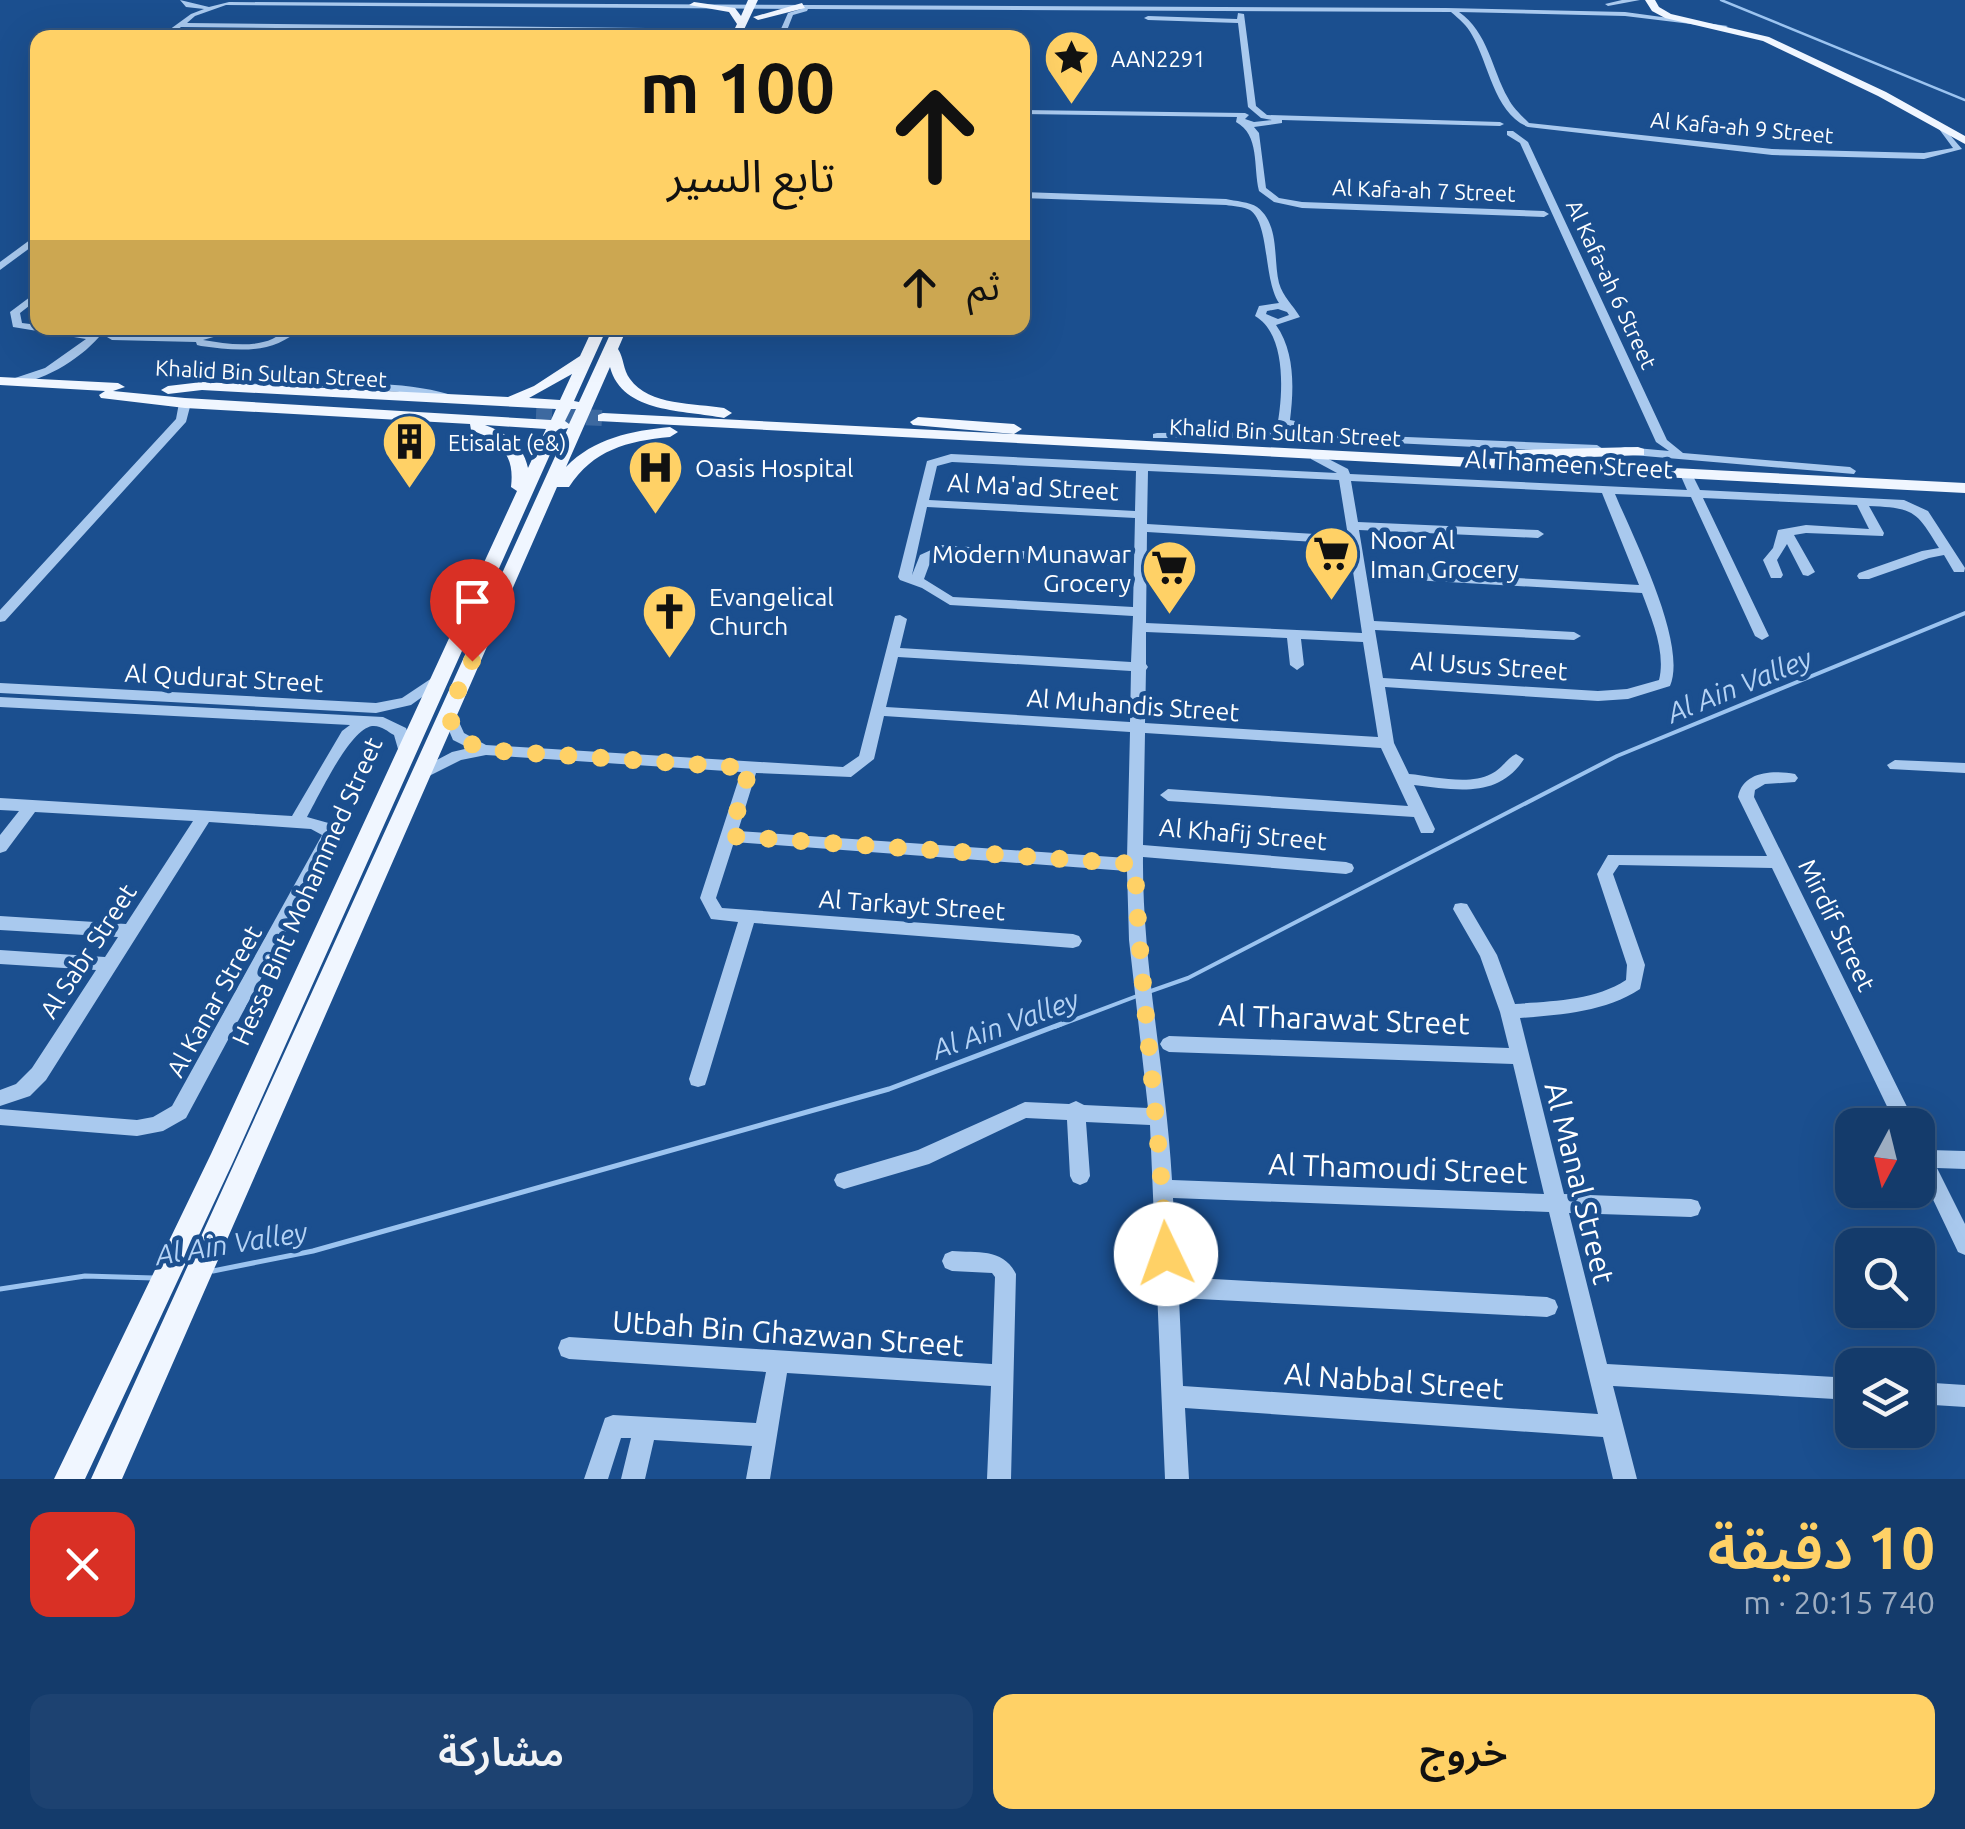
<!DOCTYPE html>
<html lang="ar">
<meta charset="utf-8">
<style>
:root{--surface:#143b6b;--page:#1d4271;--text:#f1f3f6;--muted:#9dadc1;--line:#33557e;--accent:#ffd166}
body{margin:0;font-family:Ubuntu,"Noto Sans Arabic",sans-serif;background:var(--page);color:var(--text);direction:rtl;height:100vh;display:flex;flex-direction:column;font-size:38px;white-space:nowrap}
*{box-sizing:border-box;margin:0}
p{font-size:32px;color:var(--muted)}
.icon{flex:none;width:55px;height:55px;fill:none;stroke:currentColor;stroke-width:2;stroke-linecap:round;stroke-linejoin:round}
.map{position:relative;height:1479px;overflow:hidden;direction:ltr}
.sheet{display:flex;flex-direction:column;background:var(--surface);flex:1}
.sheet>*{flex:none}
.hud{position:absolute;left:30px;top:30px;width:1000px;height:305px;border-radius:20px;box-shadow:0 10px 40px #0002,0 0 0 2px var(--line);direction:rtl;background:#ffd166;color:#111;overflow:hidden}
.needle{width:65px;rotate:187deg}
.tools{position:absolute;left:1835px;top:1108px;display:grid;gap:20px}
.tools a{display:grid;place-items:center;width:100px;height:100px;border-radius:20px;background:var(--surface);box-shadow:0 10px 40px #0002,0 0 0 2px var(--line);font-size:50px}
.pin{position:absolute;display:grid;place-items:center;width:85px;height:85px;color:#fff;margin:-102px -42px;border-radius:50% 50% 50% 0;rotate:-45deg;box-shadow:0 0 10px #0007}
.pin .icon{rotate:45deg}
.me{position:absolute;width:110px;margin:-55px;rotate:357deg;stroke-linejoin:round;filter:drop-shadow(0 0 8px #0008)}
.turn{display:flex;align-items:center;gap:35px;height:210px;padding:0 30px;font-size:45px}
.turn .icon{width:130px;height:130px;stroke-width:2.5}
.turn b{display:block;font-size:70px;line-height:85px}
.then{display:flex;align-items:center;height:95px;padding:0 30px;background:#0003;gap:20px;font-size:38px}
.round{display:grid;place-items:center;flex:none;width:105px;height:105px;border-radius:20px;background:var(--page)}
.head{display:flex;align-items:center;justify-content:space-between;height:170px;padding:0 30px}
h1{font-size:60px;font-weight:600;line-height:75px;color:var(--accent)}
.cta{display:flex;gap:20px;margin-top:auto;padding:20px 30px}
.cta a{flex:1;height:115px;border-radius:20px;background:var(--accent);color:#111;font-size:40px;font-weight:600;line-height:115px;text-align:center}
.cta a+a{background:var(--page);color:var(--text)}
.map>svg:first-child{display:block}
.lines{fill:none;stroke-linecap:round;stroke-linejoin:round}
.stream-far2{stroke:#9cc4f0;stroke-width:2.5}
.stream-far1{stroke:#9cc4f0;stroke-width:4}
.stream{stroke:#9cc4f0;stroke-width:5}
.major-tunnel{stroke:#3d69a0;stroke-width:16;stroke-dasharray:16 9;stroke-linecap:butt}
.minor{fill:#a9c9ee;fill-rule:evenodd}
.major{fill:#f0f6ff;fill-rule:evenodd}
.route{stroke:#ffd166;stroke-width:18;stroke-dasharray:0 32.4}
.labels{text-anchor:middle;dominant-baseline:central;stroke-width:9;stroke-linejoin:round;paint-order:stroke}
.far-poi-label{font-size:22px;fill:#fff;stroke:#1b4f8f;text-anchor:start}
.far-street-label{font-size:22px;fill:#fff;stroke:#1b4f8f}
.street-label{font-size:25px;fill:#fff;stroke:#1b4f8f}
.poi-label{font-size:25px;fill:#fff;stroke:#1b4f8f;text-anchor:start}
.water-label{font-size:28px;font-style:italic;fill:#b5d3f5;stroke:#1b4f8f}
.near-street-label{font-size:30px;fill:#fff;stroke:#1b4f8f}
</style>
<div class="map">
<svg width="1965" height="1479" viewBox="0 0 1965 1479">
<rect width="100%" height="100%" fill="#1b4f8f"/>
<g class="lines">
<!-- stream-far2 -->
<polyline class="stream-far2" points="1721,0 1965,100"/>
<!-- stream-far1 -->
<g class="stream-far1">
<polyline points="1151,991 1188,978 1617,756 1965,613"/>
<polyline points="1055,1027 1137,996"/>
</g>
<!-- stream -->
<g class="stream">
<polyline points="213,1271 313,1251 889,1089 1061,1024"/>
<polyline points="0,1289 85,1276 154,1278"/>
</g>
<!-- major-tunnel -->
<polyline class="major-tunnel" points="536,415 603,418"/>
<!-- minor -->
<g class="minor">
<path d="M180,0L209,7L229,2L1446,8L1625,12L1728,26L1724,28L1625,16L1459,12C1488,32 1492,70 1508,98C1513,108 1521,115 1529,123L1772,149L1924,153L1953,148L1939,129L1943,127L1962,149L1924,159L1772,155L1528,127C1494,113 1489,64 1472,35C1467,25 1459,19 1451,12L808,9L807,11L793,15L784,38H777L788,13L801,9L226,5L195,16L187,23L738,29L742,31L738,33L181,27L166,38H158L191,14L204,9L186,7Z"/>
<polygon points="1622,0 1640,0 1608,6 1605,4"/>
<path d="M1238,13L1244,14L1256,106L1267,115L1500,122L1504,124L1500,126L1282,120V123L1254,127L1259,133L1266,188L1279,198L1302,202L1544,211L1549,214L1544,217L1302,208L1274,202L1259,191C1253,166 1260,135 1236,122L1237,117L1022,114V110L1245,113L1249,115L1245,119L1254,122L1272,120L1261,118L1248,107L1238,23L1148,20L1144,18L1148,16L1237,19Z"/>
<polygon points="1507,131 1513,131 1528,142 1667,440 1683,453 1850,467 1856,471 1854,474 1621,454 1621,448 1625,447 1669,451 1656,442 1520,143 1507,135"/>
<path d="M1022,192L1226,199C1235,201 1250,202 1257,207C1280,224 1273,259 1279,283C1283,297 1293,305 1300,317L1276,325C1295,352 1294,388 1290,420L1295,421L1300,430L1312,433L1597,445L1603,449L1597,453L1312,439L1292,434L1288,428L1285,437L1281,438H1153V434L1157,433L1276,432C1283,399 1288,335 1255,316L1259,306L1279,303C1263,279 1270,224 1250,210C1244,207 1233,206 1226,205L1022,198ZM1278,309L1287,312L1289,315L1278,319L1266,314L1267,311Z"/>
<polygon points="38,234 38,242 0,270 0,262"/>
<path d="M38,291V299L20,313L22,323L38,325V328L94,334L99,337C79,360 40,384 9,384V380L45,368L86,339L13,327L10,312Z"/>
<path d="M229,328H245L203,340C223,343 243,347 263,342C278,339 286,327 301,328C273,355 237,351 201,346L197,345L196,342L112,340L107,337L112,334L195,336Z"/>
<path d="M280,382C323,382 425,380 460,399L454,402C387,385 303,384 235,391L229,388L235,385Z"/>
<polygon points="185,400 191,403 186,422 5,621 0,622 0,610 176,419 179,403"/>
<path d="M1315,452L1348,469L1350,474L1687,490L1680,474L1686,470L1692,474L1700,490L1904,500L1928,511L1965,568L1964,572H1954L1944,555L1929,558L1869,579H1859L1857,576L1859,573L1922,551L1939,548C1916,511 1915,508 1869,506L1884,533L1883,536L1806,533L1794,535L1815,572L1808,576L1803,575L1787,544L1777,560L1783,575L1781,578H1771L1763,560L1773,548L1778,530L1806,525L1869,529L1857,505L1703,498L1769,636L1762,640L1755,636L1691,497L1615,494C1633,537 1688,644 1670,686L1628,699L1598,701L1385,687L1394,743L1409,774C1433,776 1468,786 1491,774C1502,769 1506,759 1516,754L1524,759C1498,799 1456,790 1414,785L1435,829L1433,833H1421L1414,817L1168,801L1160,795L1168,789L1408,806L1381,748L1145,733L1143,845L1346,862L1352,864L1354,868L1352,872L1346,874L1143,857C1142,965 1166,1072 1172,1180L1544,1194L1513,1064L1169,1052L1163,1049L1160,1044L1163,1039L1169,1036L1509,1048L1500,1012L1480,956L1453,909L1455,904L1461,903L1467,904L1497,955L1515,1004C1551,1001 1594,1001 1626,980L1627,965L1597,874L1608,855L1767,856L1738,797C1743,771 1773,770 1795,774L1798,778L1795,782L1765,784L1755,790L1754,797L1916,1125H1896L1772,868L1619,865L1613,874L1645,965L1640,989C1605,1012 1560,1015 1520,1018L1564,1194L1691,1199L1698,1201L1701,1208L1698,1215L1691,1217L1569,1213L1607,1364L1852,1378V1400L1613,1386L1637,1479H1613L1603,1437L1185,1408L1189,1479H1165L1150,1125L1086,1122L1090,1176L1087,1182L1080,1185L1073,1182L1070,1176L1067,1120L1026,1118L929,1164L844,1189L837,1186L834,1180L837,1174L918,1150L1025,1102L1069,1104L1076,1101L1084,1105L1148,1108L1129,940L1127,871L734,842L716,898L722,908L1073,934L1079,936L1082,941L1079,946L1073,948L754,923L707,1079L705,1085L698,1087L691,1085L689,1079L738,922L711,919L700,898L741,772L486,755L461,760L421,780L413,775L416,771L452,752L469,748L453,740L442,714L449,709L454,711L464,733L486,745L843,767L859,756L895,616L900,615L907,619L900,648L1131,662L1133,616L950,605L922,588L900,580L898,577L927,461L951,454L1337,473L1311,459V453ZM952,462L1136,471L1135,511L929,500L937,466ZM1148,471L1339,480L1348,536L1147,524ZM1351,481L1602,493L1639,585L1378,570L1371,574L1378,578L1642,593C1652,620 1666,652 1659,680L1627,689L1598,691L1383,678L1375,630L1574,640L1581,636L1574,632L1374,621L1359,530L1538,538L1544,534L1538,530L1358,522ZM927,507L1135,518L1133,607L953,597L924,579L931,560L944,553L1119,566L1126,562L1119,558L942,545L920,555L912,575ZM1147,532L1349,544L1362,633L1146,623ZM1146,632L1287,638L1290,665L1297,670L1304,665L1301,639L1363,642L1378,737L1145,723L1146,670L1148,667L1146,664ZM898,657L1131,671L1130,722L886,707ZM884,716L1130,732L1127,858L738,831L756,773L851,777L874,759ZM1173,1198L1549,1212L1598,1414L1183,1386L1179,1298L1547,1317L1555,1314L1558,1307L1555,1300L1547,1297L1177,1277Z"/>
<polygon points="438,674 443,676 445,679 443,682 411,705 376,713 0,693 0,683 376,703 402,698"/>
<path d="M0,697L383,717L406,728L414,749L406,754L398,749L394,735C387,731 381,725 372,726C349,730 319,796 307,817L332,824L338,835L186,1118L163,1131L137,1136L0,1125V1109L137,1120L153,1117L172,1106L322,835L311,829L209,822L46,1080L30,1096L0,1106V1090L16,1084L32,1068L96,970L0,964V950L105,957L118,937L0,930V916L126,924L193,821L35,812L6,851L0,853V835L19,811L0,810V798L292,816L342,731L350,725L0,707Z"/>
<polygon points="1895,760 1965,763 1965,773 1890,769 1887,765"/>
<polygon points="1918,1140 1925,1143 1929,1150 1965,1151 1965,1169 1937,1168 1965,1224 1965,1255 1958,1252 1918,1168"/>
<path d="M952,1251C978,1253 1003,1248 1016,1274L1011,1479H987L991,1386L787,1373L770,1479H746L752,1446L654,1440L645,1479H621L631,1438H621L608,1479H584L605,1418L613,1415L756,1423L766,1372L569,1359L561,1356L558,1348L561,1340L569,1337L992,1364L995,1277L992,1273L952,1271L945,1268L942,1261L945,1254Z"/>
<polygon points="1918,1382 1965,1385 1965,1407 1918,1404"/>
</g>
<!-- major -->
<g class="major">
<polygon points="748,0 758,0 740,38 730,38 737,24 729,12 689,5 694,2 735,8 741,16"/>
<polygon points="1645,0 1655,0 1659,7 1671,14 1769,37 1886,92 1965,136 1965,144 1878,96 1763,41 1665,18 1652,11"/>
<polygon points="802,3 805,8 758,20 753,17"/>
<path d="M593,328H607L574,401L579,402L613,328H627L618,349C624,358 623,370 630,379C649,406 695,403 724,408L732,413L724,418C686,410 622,414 610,367L566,467C594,438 631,431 670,427L678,432L670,437C627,441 593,450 569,487H557L122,1479H91L568,428L561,430L233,1162L85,1479H54L211,1154L517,491L511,487C515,454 500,441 471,430L470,424L185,408L101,398L99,395L105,391L0,385V377L118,383L125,387L113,391L185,398L551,420L556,409L202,390L168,394L161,390L168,386L202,382L508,397L534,386L580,356ZM572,374L560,400L529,398ZM571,409H576L569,424L565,421ZM485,425L546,429L528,468C523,445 507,433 485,425Z"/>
<polygon points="603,413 1965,483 1965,493 598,421 598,415"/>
<polygon points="918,417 1014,424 1022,429 1014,434 913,425 910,422"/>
<polygon points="1638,447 1644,449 1644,455 1510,460 1502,455 1510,450"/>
</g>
</g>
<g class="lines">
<!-- route -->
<path class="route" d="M472,661C454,702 429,730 486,750L750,768L730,836L1135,864C1140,995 1160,1124 1166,1254"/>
</g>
<!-- icons -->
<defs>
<symbol id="sight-pin" viewBox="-11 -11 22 30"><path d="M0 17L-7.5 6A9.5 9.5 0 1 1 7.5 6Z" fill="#ffd166" stroke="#1b4f8f"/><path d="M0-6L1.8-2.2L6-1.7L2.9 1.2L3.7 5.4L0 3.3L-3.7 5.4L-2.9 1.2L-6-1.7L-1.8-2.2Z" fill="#111"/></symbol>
<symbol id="building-pin" viewBox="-11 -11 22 30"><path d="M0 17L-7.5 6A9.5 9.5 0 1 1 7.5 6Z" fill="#ffd166" stroke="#1b4f8f"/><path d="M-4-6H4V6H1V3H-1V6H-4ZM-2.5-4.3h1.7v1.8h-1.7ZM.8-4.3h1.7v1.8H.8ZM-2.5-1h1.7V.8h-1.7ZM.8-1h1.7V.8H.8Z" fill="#111"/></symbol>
<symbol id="hospital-pin" viewBox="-11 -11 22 30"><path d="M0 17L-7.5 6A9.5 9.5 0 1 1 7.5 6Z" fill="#ffd166" stroke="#1b4f8f"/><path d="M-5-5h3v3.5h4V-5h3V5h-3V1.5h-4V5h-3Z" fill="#111"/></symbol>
<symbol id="supermarket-pin" viewBox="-11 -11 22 30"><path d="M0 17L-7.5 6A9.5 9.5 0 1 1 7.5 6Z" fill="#ffd166" stroke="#1b4f8f"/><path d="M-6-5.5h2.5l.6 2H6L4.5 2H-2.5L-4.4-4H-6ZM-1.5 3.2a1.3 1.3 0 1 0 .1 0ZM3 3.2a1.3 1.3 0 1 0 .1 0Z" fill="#111"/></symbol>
<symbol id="church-pin" viewBox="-11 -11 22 30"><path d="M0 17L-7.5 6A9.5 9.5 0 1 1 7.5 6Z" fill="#ffd166" stroke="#1b4f8f"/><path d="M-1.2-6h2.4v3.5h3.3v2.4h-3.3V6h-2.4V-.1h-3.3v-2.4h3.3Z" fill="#111"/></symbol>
</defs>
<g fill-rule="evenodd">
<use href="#sight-pin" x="1040" y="26" width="63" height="86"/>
<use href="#building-pin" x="378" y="410" width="63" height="86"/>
<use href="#hospital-pin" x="624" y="436" width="63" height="86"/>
<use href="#supermarket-pin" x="1300" y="522" width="63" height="86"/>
<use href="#supermarket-pin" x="1138" y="536" width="63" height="86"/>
<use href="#church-pin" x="638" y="580" width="63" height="86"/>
</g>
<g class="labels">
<!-- far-poi labels -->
<g class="far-poi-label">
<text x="1111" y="58">AAN2291</text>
<text x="448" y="442">Etisalat (e&amp;)</text>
</g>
<!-- far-street labels -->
<g class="far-street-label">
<text transform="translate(1742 127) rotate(5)">Al Kafa-ah 9 Street</text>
<text transform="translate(1424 190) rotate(2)">Al Kafa-ah 7 Street</text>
<text transform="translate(1612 284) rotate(65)">Al Kafa-ah 6 Street</text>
<text transform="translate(271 373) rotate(3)">Khalid Bin Sultan Street</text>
<text transform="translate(1285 432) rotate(3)">Khalid Bin Sultan Street</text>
</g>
<!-- street labels -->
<g class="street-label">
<text transform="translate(1569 464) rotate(3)">Al Thameen Street</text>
<text transform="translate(1033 487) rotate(3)">Al Ma'ad Street</text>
<text transform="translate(1489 666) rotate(4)">Al Usus Street</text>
<text transform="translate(224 678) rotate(3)">Al Qudurat Street</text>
<text transform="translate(1133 705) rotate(4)">Al Muhandis Street</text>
<text transform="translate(1243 834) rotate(5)">Al Khafij Street</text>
<text transform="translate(307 891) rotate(-66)">Hessa Bint Mohammed Street</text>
<text transform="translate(912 905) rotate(4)">Al Tarkayt Street</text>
<text transform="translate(1837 925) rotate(64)">Mirdif Street</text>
<text transform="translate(88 951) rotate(-57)">Al Sabr Street</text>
<text transform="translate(214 1001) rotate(-61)">Al Kanar Street</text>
</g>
<!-- poi labels -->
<g class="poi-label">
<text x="695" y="468">Oasis Hospital</text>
<text x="1370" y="540">Noor Al<tspan x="1370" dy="29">Iman Grocery</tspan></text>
<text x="1131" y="554" text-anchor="end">Modern Munawar<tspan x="1131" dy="29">Grocery</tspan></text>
<text x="709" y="597">Evangelical<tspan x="709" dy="29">Church</tspan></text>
</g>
<!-- water labels -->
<g class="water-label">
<text transform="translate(1739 685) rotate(-22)">Al Ain Valley</text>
<text transform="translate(1005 1024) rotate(-20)">Al Ain Valley</text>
<text transform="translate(231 1243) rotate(-9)">Al Ain Valley</text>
</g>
<!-- near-street labels -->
<g class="near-street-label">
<text transform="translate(1344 1019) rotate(2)">Al Tharawat Street</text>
<text transform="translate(1398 1168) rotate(2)">Al Thamoudi Street</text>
<text transform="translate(1580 1183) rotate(76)">Al Manal Street</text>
<text transform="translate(788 1333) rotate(4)">Utbah Bin Ghazwan Street</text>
<text transform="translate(1394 1381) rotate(4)">Al Nabbal Street</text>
</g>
</g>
</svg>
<div class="tools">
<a><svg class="needle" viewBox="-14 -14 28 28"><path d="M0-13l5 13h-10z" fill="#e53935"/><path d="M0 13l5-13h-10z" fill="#9dadc1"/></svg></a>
<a><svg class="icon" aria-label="search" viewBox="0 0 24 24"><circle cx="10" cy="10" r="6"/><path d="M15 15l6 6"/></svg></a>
<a><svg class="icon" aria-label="layers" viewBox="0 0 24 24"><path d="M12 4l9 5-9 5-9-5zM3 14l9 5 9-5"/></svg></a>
</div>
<div class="pin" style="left:472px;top:661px;background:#d93025"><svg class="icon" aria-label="arrive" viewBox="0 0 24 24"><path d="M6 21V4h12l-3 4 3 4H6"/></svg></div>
<svg class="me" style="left:1166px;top:1254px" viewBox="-20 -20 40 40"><circle r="19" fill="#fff"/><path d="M0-13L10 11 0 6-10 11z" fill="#ffd166"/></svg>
<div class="hud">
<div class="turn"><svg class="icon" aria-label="ahead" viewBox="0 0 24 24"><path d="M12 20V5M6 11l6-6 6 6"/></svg><div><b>100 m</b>تابع السير</div></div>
<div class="then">ثم<svg class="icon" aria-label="ahead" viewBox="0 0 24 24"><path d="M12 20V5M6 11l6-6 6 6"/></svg></div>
</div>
</div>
<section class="sheet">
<div class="head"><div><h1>10 دقيقة</h1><p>740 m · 20:15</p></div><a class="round" style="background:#d93025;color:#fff"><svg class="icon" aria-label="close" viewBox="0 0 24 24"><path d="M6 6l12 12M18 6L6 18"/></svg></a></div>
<div class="cta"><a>خروج</a><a>مشاركة</a></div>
</section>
